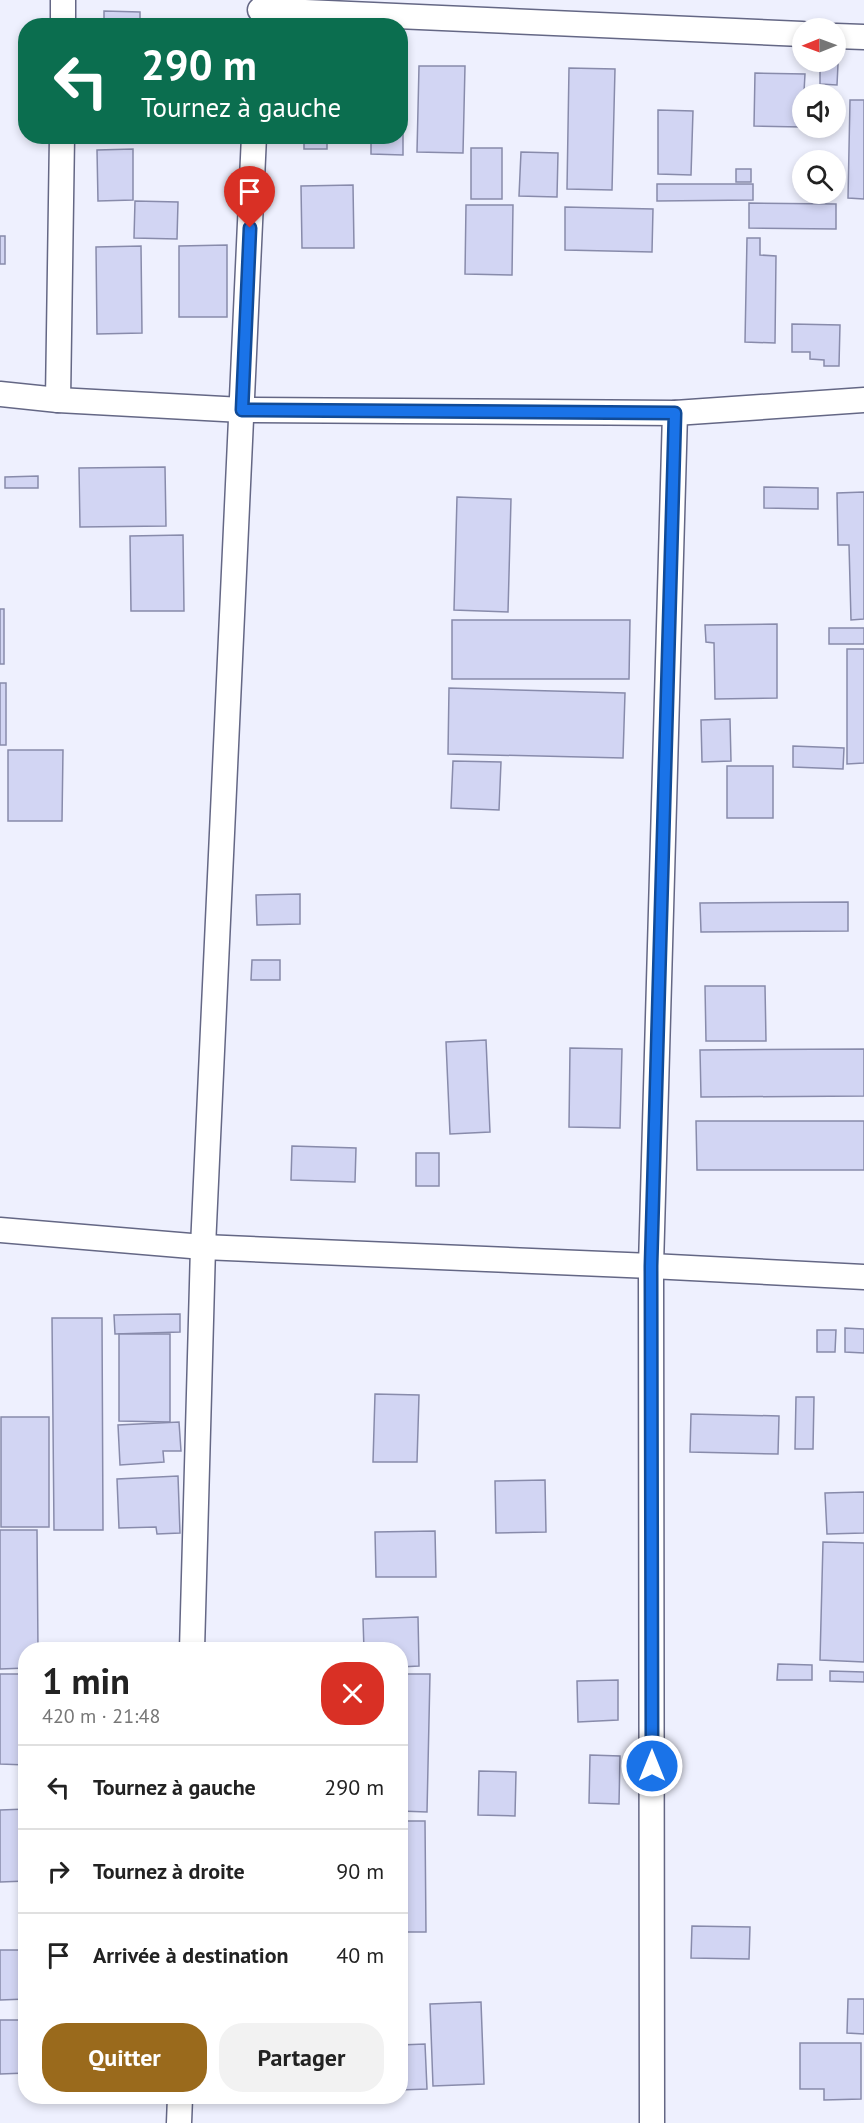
<!DOCTYPE html>
<html lang="fr">
<meta charset="utf-8">
<style>
:root{--surface:#fff;--page:#f2f2f2;--text:#222;--muted:#767676;--line:#e0e0e0;--accent:#9a6a1c}
body{margin:0;font-family:"PT Sans",sans-serif;background:var(--page);color:var(--text);height:100vh;display:flex;flex-direction:column;font-size:22px;white-space:nowrap}
*{box-sizing:border-box;margin:0}
p{font-size:20px;color:var(--muted)}
.icon{flex:none;width:33px;height:33px;fill:none;stroke:currentColor;stroke-width:2;stroke-linecap:round;stroke-linejoin:round}
.map{position:relative;flex:1;overflow:hidden}
.panel{position:absolute;left:18px;top:1642px;width:390px;height:462px;display:flex;flex-direction:column;background:var(--surface);border-radius:24px;box-shadow:0 3px 9px #0003}
.panel>*{flex:none}
.banner{position:absolute;left:18px;top:18px;width:390px;height:126px;border-radius:24px;box-shadow:0 3px 9px #0003;background:#0b6e4f;color:#fff;overflow:hidden}
.needle{width:39px;rotate:269deg}
.buttons{position:absolute;left:792px;top:18px;display:grid;gap:12px}
.buttons a{display:grid;place-items:center;width:54px;height:54px;border-radius:50%;background:var(--surface);box-shadow:0 3px 9px #0003;font-size:30px}
.pin{position:absolute;display:grid;place-items:center;width:51px;height:51px;color:#fff;margin:-62px -26px;border-radius:50% 50% 50% 0;rotate:-45deg;box-shadow:0 0 6px #0007}
.pin .icon{rotate:45deg}
.me{position:absolute;width:66px;margin:-33px;rotate:0deg;stroke-linejoin:round;filter:drop-shadow(0 0 4px #0008)}
.turn{display:flex;align-items:center;gap:21px;height:126px;padding:0 24px;font-size:27px}
.turn .icon{width:78px;height:78px;stroke-width:2.5}
.turn b{display:block;font-size:42px;line-height:51px}
.round{display:grid;place-items:center;flex:none;width:63px;height:63px;border-radius:24px;background:var(--page)}
.head{display:flex;align-items:center;justify-content:space-between;height:102px;padding:0 24px}
h1{font-size:36px;font-weight:800;line-height:45px}
.cta{display:flex;gap:12px;margin-top:auto;padding:12px 24px}
.cta a{flex:1;height:69px;border-radius:24px;background:var(--accent);color:#fff;font-size:24px;font-weight:800;line-height:69px;text-align:center}
.cta a+a{background:var(--page);color:var(--text)}
ul{padding:0;list-style:none}
li{display:flex;align-items:center;gap:18px;height:84px;padding:0 24px;border-top:2px solid var(--line)}
li div{flex:1}
li b{display:block;font-size:22px}
li em{font-style:normal}
.map>svg:first-child{display:block}
.building{fill:#d2d5f3;stroke:#888bab;stroke-width:1.5}
.lines{fill:none;stroke-linecap:round;stroke-linejoin:round}
.street-casing{stroke:#646785;stroke-width:27}
.street{stroke:#fff;stroke-width:24}
.route-casing{stroke:#114b97;stroke-width:15}
.route{stroke:#1a73e8;stroke-width:10}
</style>
<div class="map">
<svg width="864" height="2123" viewBox="0 0 864 2123">
<rect width="100%" height="100%" fill="#eef0fe"/>
<!-- building -->
<g class="building">
<polygon points="104,11 140,12 140,26 104,26"/>
<polygon points="820,64 838,64 837,85 820,84"/>
<polygon points="419,66 465,66 463,153 417,152"/>
<polygon points="569,68 615,69 612,190 567,189"/>
<polygon points="755,73 805,74 802,127 754,126"/>
<polygon points="850,100 864,100 864,199 848,198"/>
<polygon points="658,110 693,111 691,175 658,174"/>
<polygon points="400,134 403,134 403,155 371,154 371,136 400,136"/>
<rect x="304" y="136" width="23" height="13"/>
<rect x="471" y="148" width="31" height="51"/>
<polygon points="133,149 133,200 98,201 97,150"/>
<polygon points="521,152 558,153 557,197 519,196"/>
<rect x="736" y="169" width="15" height="13"/>
<polygon points="657,184 753,184 753,200 657,201"/>
<polygon points="353,185 354,248 302,248 301,186"/>
<polygon points="135,201 178,202 177,239 134,238"/>
<polygon points="749,203 836,204 836,229 749,228"/>
<polygon points="466,205 513,205 512,275 465,274"/>
<polygon points="565,207 653,209 652,252 565,250"/>
<rect x="0" y="236" width="5" height="28"/>
<polygon points="747,238 760,238 760,255 776,256 775,343 745,342"/>
<polygon points="227,245 227,317 179,317 179,246"/>
<polygon points="141,246 142,333 97,334 96,247"/>
<polygon points="792,324 840,325 839,366 824,366 824,360 810,359 810,352 792,352"/>
<polygon points="165,467 166,526 80,527 79,468"/>
<polygon points="38,476 38,488 5,488 5,477"/>
<polygon points="764,487 818,488 818,509 764,508"/>
<polygon points="864,492 864,619 851,620 849,545 838,545 837,493"/>
<polygon points="457,497 511,499 508,612 454,610"/>
<polygon points="183,535 184,611 131,611 130,536"/>
<rect x="0" y="609" width="4" height="55"/>
<polygon points="452,620 630,620 629,679 452,679"/>
<polygon points="777,624 777,698 715,699 714,643 706,642 705,625"/>
<rect x="829" y="628" width="35" height="16"/>
<polygon points="847,649 864,649 864,763 847,764"/>
<rect x="0" y="683" width="6" height="62"/>
<polygon points="449,688 625,693 623,758 448,754"/>
<polygon points="730,719 731,761 702,762 701,720"/>
<polygon points="793,746 844,748 843,769 793,767"/>
<polygon points="8,750 63,750 62,821 8,821"/>
<polygon points="453,761 501,762 499,810 451,808"/>
<rect x="727" y="766" width="46" height="52"/>
<polygon points="300,894 300,924 257,925 256,895"/>
<polygon points="848,902 848,931 701,932 700,903"/>
<polygon points="252,960 280,960 280,980 251,980"/>
<polygon points="705,986 765,986 766,1041 706,1041"/>
<polygon points="486,1040 490,1132 450,1134 446,1042"/>
<polygon points="570,1048 622,1049 620,1128 569,1127"/>
<polygon points="864,1049 864,1096 701,1097 700,1050"/>
<polygon points="696,1121 864,1121 864,1170 697,1170"/>
<polygon points="292,1146 356,1148 355,1182 291,1180"/>
<rect x="416" y="1153" width="23" height="33"/>
<polygon points="180,1314 180,1332 115,1334 114,1315"/>
<polygon points="52,1318 102,1318 103,1530 54,1530"/>
<polygon points="845,1328 864,1329 864,1353 845,1352"/>
<polygon points="817,1330 836,1330 835,1352 817,1352"/>
<polygon points="119,1334 170,1334 170,1422 119,1421"/>
<polygon points="375,1394 419,1395 417,1462 373,1462"/>
<polygon points="796,1397 814,1397 813,1449 795,1449"/>
<polygon points="691,1414 779,1416 778,1454 690,1452"/>
<rect x="1" y="1417" width="48" height="110"/>
<polygon points="179,1422 181,1451 163,1451 164,1462 120,1465 118,1425"/>
<polygon points="178,1476 180,1533 157,1534 156,1527 119,1528 117,1479"/>
<polygon points="545,1480 546,1532 496,1533 495,1481"/>
<polygon points="864,1492 864,1533 827,1534 825,1493"/>
<polygon points="0,1530 37,1530 38,1650 26,1650 26,1668 0,1669"/>
<polygon points="435,1531 436,1577 376,1577 375,1532"/>
<polygon points="823,1542 864,1543 864,1662 820,1660"/>
<polygon points="418,1617 419,1666 400,1667 400,1650 364,1650 363,1619"/>
<polygon points="778,1664 812,1665 812,1680 777,1680"/>
<polygon points="830,1671 864,1672 864,1682 830,1681"/>
<polygon points="0,1674 26,1674 26,1765 0,1764"/>
<polygon points="400,1674 430,1674 427,1812 400,1811"/>
<polygon points="618,1680 618,1720 578,1722 577,1681"/>
<polygon points="590,1755 620,1756 619,1804 589,1803"/>
<polygon points="479,1771 516,1772 515,1816 478,1815"/>
<polygon points="26,1809 26,1881 0,1882 0,1810"/>
<polygon points="400,1821 425,1821 426,1932 400,1932"/>
<polygon points="692,1926 750,1927 749,1959 691,1958"/>
<polygon points="0,1950 26,1950 26,1999 0,2000"/>
<polygon points="848,1999 864,1999 864,2034 847,2033"/>
<polygon points="481,2002 484,2084 433,2086 430,2004"/>
<polygon points="0,2020 26,2020 26,2073 0,2074"/>
<polygon points="800,2043 861,2043 861,2099 824,2100 824,2089 800,2089"/>
<polygon points="425,2044 427,2089 400,2090 400,2045"/>
</g>
<g class="lines">
<defs>
<g id="street">
<polyline points="260,10 802,34"/>
<polyline points="63,26 63,0"/>
<polyline points="836,36 864,37"/>
<polyline points="0,394 58,400 242,410 675,413 864,400"/>
<polyline points="58,400 62,136"/>
<polyline points="0,1230 203,1247 651,1266 864,1277"/>
<polyline points="192,1650 203,1247 254,136"/>
<polyline points="179,2123 180,2097"/>
<polyline points="652,2123 651,1266 675,413"/>
</g>
</defs>
<!-- street casing -->
<use href="#street" class="street-casing"/>
<!-- street -->
<use href="#street" class="street"/>
</g>
<g class="lines">
<defs>
<polyline id="route" points="250,228 242,410 675,413 651,1266 652,1766"/>
</defs>
<!-- route casing -->
<use href="#route" class="route-casing"/>
<!-- route -->
<use href="#route" class="route"/>
</g>
</svg>
<div class="buttons">
<a><svg class="needle" viewBox="-14 -14 28 28"><path d="M0-13l5 13h-10z" fill="#e53935"/><path d="M0 13l5-13h-10z" fill="#767676"/></svg></a>
<a><svg class="icon" aria-label="sound" viewBox="0 0 24 24"><path d="M4 9h4l5-4v14l-5-4H4zM17 9q2 3 0 6"/></svg></a>
<a><svg class="icon" aria-label="search" viewBox="0 0 24 24"><circle cx="10" cy="10" r="6"/><path d="M15 15l6 6"/></svg></a>
</div>
<div class="pin" style="left:250px;top:228px;background:#d93025"><svg class="icon" aria-label="arrive" viewBox="0 0 24 24"><path d="M6 21V4h12l-3 4 3 4H6"/></svg></div>
<svg class="me" style="left:652px;top:1766px" viewBox="-20 -20 40 40"><circle r="17" fill="#1a73e8" stroke="#fff" stroke-width="3"/><path d="M0-11L8 9 0 5-8 9z" fill="#fff"/></svg>
<div class="banner">
<div class="turn"><svg class="icon" aria-label="left" viewBox="0 0 24 24"><path d="M17 20v-9H6M10 6l-5 5 5 5"/></svg><div><b>290 m</b>Tournez à gauche</div></div>
</div>
<section class="panel">
<div class="head"><div><h1>1 min</h1><p>420 m · 21:48</p></div><a class="round" style="background:#d93025;color:#fff"><svg class="icon" aria-label="close" viewBox="0 0 24 24"><path d="M6 6l12 12M18 6L6 18"/></svg></a></div>
<ul>
<li><svg class="icon" aria-label="left" viewBox="0 0 24 24"><path d="M17 20v-9H6M10 6l-5 5 5 5"/></svg><div><b>Tournez à gauche</b></div><em>290 m</em></li>
<li><svg class="icon" aria-label="right" viewBox="0 0 24 24"><path d="M7 20v-9h11M14 6l5 5-5 5"/></svg><div><b>Tournez à droite</b></div><em>90 m</em></li>
<li><svg class="icon" aria-label="arrive" viewBox="0 0 24 24"><path d="M6 21V4h12l-3 4 3 4H6"/></svg><div><b>Arrivée à destination</b></div><em>40 m</em></li>
</ul>
<div class="cta"><a>Quitter</a><a>Partager</a></div>
</section>
</div>
